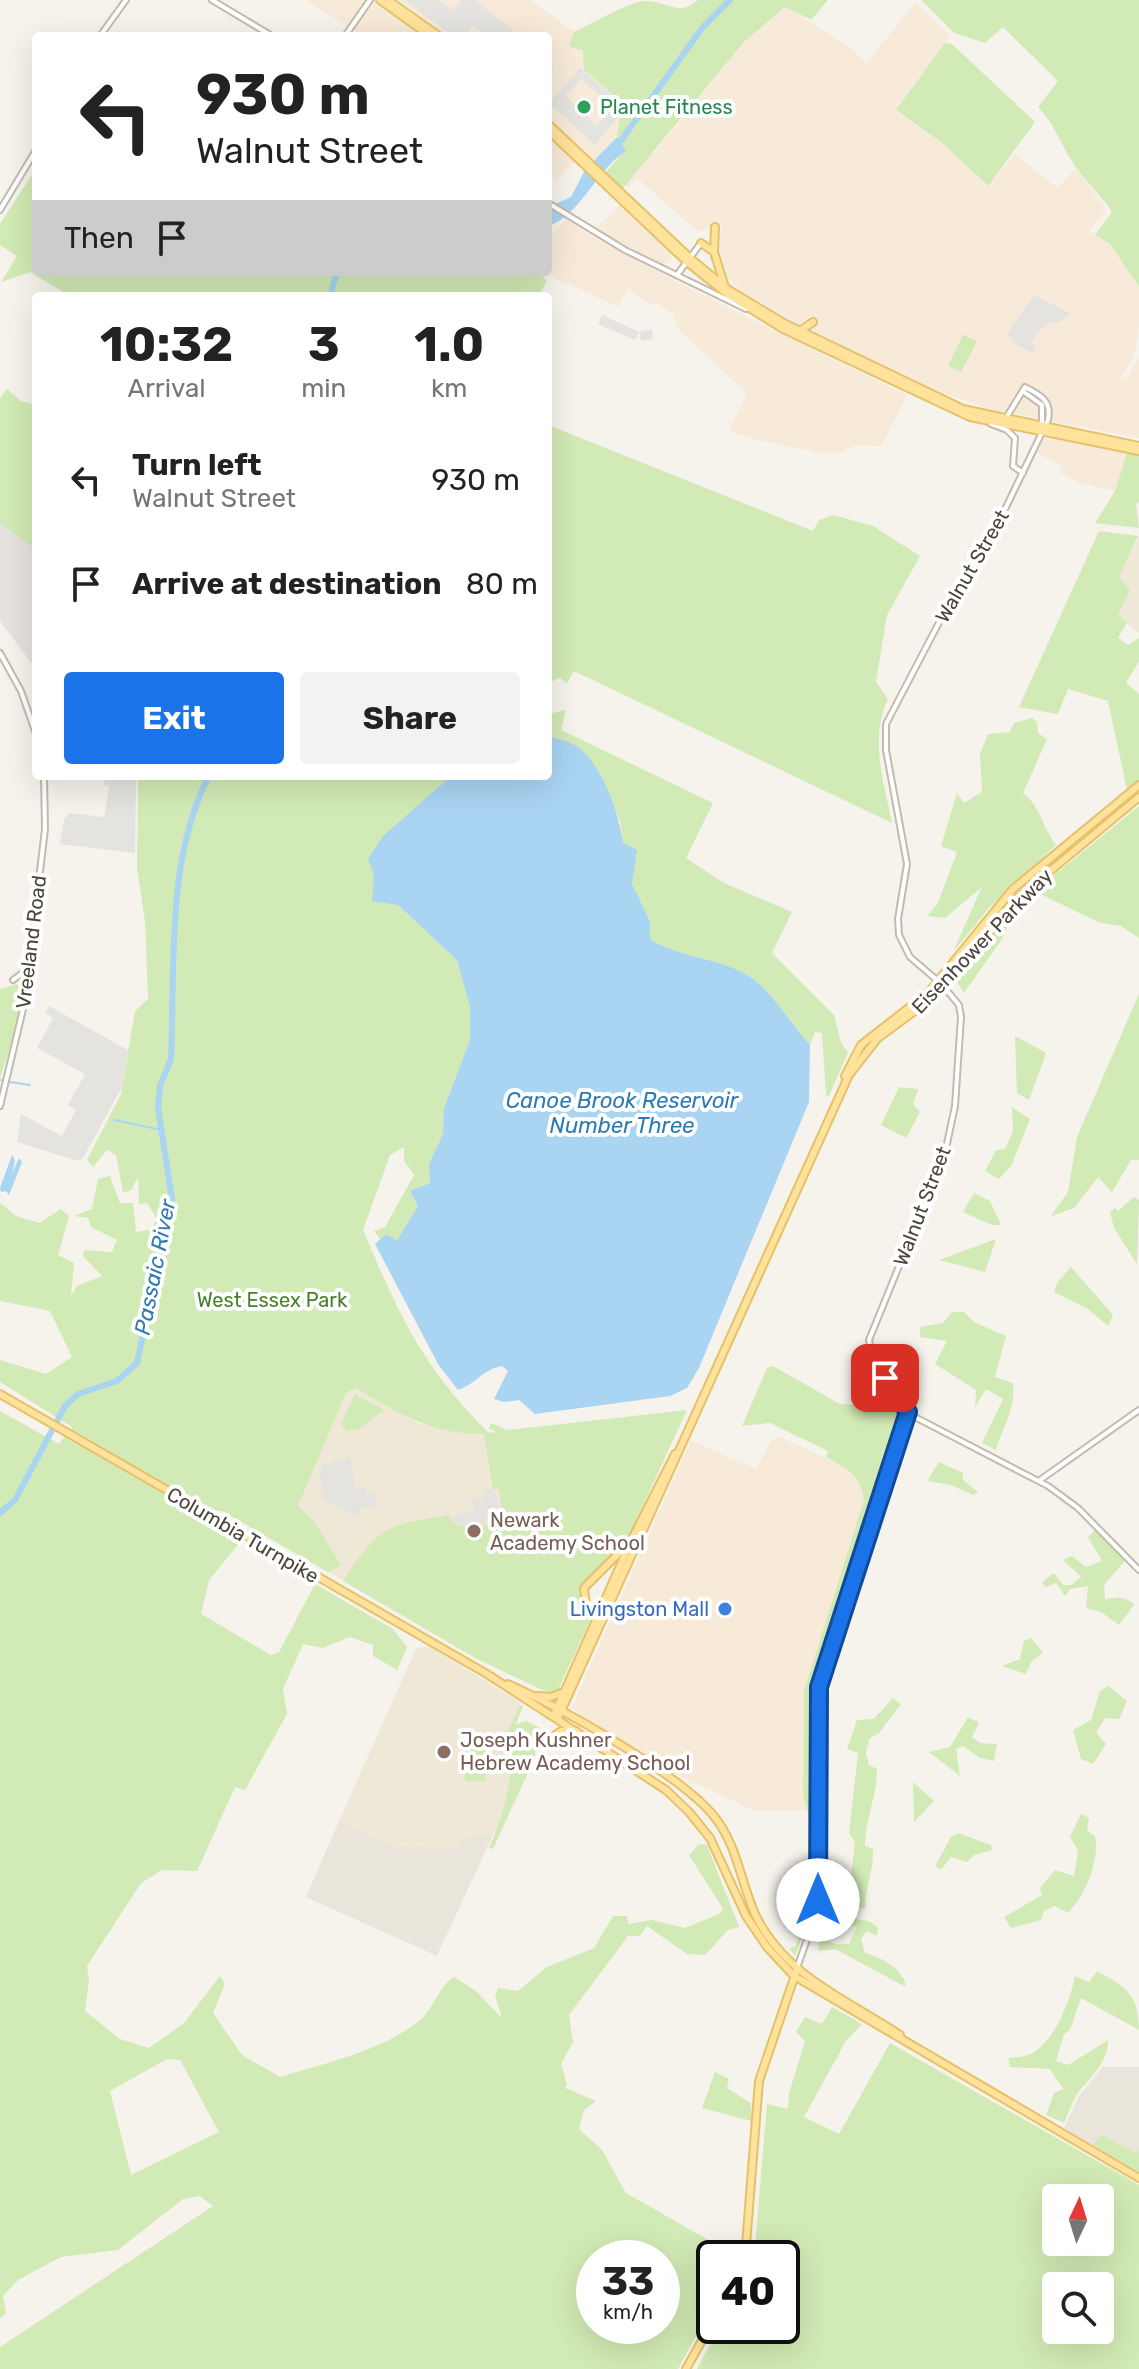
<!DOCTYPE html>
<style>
:root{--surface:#fff;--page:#f2f2f2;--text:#222;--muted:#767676;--accent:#1a73e8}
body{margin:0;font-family:Rubik,sans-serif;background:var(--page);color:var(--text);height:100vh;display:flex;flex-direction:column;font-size:30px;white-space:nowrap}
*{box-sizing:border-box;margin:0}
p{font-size:26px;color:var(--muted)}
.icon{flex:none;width:44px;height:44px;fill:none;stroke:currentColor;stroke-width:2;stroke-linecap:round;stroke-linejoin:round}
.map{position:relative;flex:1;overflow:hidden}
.panel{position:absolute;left:32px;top:292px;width:520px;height:488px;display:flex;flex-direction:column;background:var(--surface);border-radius:8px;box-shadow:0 8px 32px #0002}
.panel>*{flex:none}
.top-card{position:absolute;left:32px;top:32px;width:520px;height:244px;border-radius:8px;box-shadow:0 8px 32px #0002;background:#fff;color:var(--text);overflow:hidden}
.needle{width:52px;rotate:4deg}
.tools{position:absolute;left:1042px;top:2184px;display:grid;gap:16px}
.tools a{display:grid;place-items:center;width:72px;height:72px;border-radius:8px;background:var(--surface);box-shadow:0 8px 32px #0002;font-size:40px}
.speed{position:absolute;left:576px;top:2240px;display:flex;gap:16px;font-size:40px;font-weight:700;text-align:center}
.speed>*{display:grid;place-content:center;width:104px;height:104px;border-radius:50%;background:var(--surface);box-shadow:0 8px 32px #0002;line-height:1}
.speed small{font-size:20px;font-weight:400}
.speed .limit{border:4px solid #111;border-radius:12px;background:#fff;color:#111}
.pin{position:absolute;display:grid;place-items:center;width:68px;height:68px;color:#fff;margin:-34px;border-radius:16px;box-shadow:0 4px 12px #0006}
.me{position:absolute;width:88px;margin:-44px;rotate:0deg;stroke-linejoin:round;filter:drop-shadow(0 0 6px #0008)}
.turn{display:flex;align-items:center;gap:28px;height:168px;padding:0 32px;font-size:36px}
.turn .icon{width:104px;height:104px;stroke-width:2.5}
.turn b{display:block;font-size:56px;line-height:68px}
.then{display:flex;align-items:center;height:76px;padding:0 32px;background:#0003;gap:16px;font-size:30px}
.eta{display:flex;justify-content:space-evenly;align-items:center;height:136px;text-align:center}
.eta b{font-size:48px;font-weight:700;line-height:56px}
.primary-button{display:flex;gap:16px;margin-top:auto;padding:16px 32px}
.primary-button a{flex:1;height:92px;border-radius:8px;background:var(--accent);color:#fff;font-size:32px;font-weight:700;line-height:92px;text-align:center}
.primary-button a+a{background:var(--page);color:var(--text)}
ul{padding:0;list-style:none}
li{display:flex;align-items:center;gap:24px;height:104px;padding:0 32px}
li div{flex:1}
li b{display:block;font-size:30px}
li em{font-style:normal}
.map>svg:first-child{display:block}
.residential{fill:#eae5da}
.commercial{fill:#f7ead8}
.industrial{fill:#e6e2dd}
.education{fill:#efe8d6}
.green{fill:#d2eab5;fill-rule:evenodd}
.parking{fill:#e5e3e0;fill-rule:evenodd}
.water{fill:#a9d4f2}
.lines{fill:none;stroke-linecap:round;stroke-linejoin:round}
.stream{stroke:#a9d4f2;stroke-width:2}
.river{stroke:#a9d4f2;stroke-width:6}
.minor-casing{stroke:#c2bbae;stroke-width:8}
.major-casing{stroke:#e6c16a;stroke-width:10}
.minor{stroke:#fff;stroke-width:4}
.major{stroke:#ffe39c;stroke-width:6}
.route-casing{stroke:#114b97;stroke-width:20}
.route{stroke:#1a73e8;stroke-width:14}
.leisure-dot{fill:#2e9e5b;stroke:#fff;stroke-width:3}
.education-dot{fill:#8d6e63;stroke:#fff;stroke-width:3}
.shop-dot{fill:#3f7fe0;stroke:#fff;stroke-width:3}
.labels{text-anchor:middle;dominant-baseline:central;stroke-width:8;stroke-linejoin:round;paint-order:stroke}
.leisure-label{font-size:20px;fill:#27864d;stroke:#fff;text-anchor:start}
.street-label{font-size:20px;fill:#4b4439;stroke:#fff}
.park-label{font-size:20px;fill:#4a7f2a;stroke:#fff}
.education-label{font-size:20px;fill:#785e54;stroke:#fff;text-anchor:start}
.shop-label{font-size:20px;fill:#366cbe;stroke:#fff;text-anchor:end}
.water-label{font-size:22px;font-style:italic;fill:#2e7ab2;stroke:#fff}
</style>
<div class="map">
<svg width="1139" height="2369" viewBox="0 0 1139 2369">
<rect width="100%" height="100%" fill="#f6f3ec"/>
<!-- residential -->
<g class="residential">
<polygon points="339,1821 393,1846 456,1848 465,1836 477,1837 483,1832 492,1837 437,1956 306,1897"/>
<polygon points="1103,2067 1139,2067 1139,2172 1064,2128 1079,2096"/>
</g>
<!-- commercial -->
<g class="commercial">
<polygon points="305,0 376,0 425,36 364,36"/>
<polygon points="399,0 531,0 574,32 569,45 583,51 623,103 617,136 598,158 590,159 548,119 548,36 447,36"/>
<polygon points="915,2 950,36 896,111 941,142 987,186 1015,154 1057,188 1076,168 1104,206 1106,211 1089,231 1110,244 1139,287 1139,327 1134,356 1121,377 1126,380 1139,357 1139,438 995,410 932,390 790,319 743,292 728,278 719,249 722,225 697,231 637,178 628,188 609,172 626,151 653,154 744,42 786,7 850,47 866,64"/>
<polygon points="548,135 576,161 557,179 548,172"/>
<polygon points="621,204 674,254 664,266 596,228"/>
<polygon points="566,220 607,245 740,314 907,395 881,446 856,445 840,453 817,452 753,439 729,430 747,394 677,328 674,314 655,303 649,304 628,288 618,307 542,272 548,272 548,254 554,246 548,237"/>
<polygon points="1044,438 1127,452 1115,491 1079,483 1060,473 1062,467 1037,453"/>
<polygon points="780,1437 843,1466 862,1486 864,1501 804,1691 803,1796 808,1810 753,1810 679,1776 600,1730 572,1708 691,1440 756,1469 772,1440"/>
</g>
<!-- industrial -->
<polygon class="industrial" points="0,523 36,550 36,669 0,621"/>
<!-- education -->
<g class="education">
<polygon points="1139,536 1139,633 1117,615 1130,590 1118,578"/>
<polygon points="354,1388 420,1424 484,1434 657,1422 660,1426 531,1633 509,1675 328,1572 341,1566 315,1522 297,1507 346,1393"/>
<polygon points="429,1646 521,1703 510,1730 526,1775 492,1837 483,1832 477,1837 465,1837 456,1848 393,1846 339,1821 416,1649"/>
</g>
<!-- green -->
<g class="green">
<path d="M698,0H828L811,20L785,7L744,42L623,188L605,173L625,150L617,136L623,103L584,70L583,51L569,46L574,32C591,24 627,3 644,1C666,0 679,18 698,0Z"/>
<path d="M921,0H1139V287L1110,244L1095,235L1112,212C1101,195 1086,182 1075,166C1061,146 1055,124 1038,107L1058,81L1003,27L985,43L954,33Z"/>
<polygon points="945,43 952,44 1035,122 988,186 941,142 896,110"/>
<polygon points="36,168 36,272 539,272 547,281 539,296 70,296 30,272 1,282 17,256 0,245 0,224"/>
<polygon points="963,335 977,341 961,372 948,366"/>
<polygon points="7,389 21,401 36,405 36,550 0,523 0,398"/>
<path d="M548,425L813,531L819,520L833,515L873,526L920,556L887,615L876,682L888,699C869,739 884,782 892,823L574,671L567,683L560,678L548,683Z"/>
<polygon points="1127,452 1139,455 1139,502 1136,504 1139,528 1095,523 1115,491"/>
<polygon points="1099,531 1138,536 1119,577 1130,590 1118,615 1127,622 1118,638 1128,645 1139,638 1139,661 1126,683 1139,694 1139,780 1127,790 1108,701 1068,689 1058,714 1019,707"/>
<path d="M566,710L561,730L713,803L686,858L724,883L792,912L772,953L834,1015L841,1043L848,1052L829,1096L826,1095L822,1033L815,1032L810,1045C792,1025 774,995 753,979C722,957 680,959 650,939V921L632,884L636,850L623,844L620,821L577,746L548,735V714Z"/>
<path d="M1032,718L1037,722L1038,733L1047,739L1023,793C1041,807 1042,827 1056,845L989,908L953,952L982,887L945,918L927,916L938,903L957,852L941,846L957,793L964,803L982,792L980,754L988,734L1010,732L1014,723Z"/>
<path d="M138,776H451L384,836L368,859L398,905L457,960L470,1007V1040L444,1108L443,1134L429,1164L430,1183L410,1191L418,1206L397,1240L386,1234L380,1239L374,1231L385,1227L414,1175L404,1161V1147L390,1155L363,1230C398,1313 423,1368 489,1433L496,1432L489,1429L491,1423L507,1430L687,1410L626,1542L585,1583L581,1599L593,1614L558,1690L551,1694L477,1659L343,1581C379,1527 385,1525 448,1515C457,1536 485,1523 503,1520L499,1489H493L484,1434C428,1434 402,1414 355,1388L346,1393L298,1506L315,1522L341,1566L328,1572L222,1511L194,1510L193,1513L241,1541L209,1580L201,1614L271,1655L279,1652L315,1584L393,1629L407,1647L397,1670L373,1656V1645L350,1637L323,1648L303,1644L283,1689L287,1714L245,1790L235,1787L197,1871L162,1870L141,1883L87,1966L89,1981L85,2011L120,2039L149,2048L184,2023L220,1976L225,1984L213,2013L242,2055L280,2077C329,2062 379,2052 419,2021C434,2009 437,1988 454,1977L476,1991L502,2018L495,1996L498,1988L518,1991L547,1967L594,1948L613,1916H627L628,1924L652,1920L685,1928L719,1914L723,1909L689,1855L699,1844L707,1845L739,1927L728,1930L705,1955L687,1954L647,1926L640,1936H628L569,2015L573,2042L561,2064L567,2084L565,2088L596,2101L584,2110L579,2129L602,2150L626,2193L738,2257L714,2258V2303L678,2369H0V2347L213,2206L200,2196L183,2199L118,2250L61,2257L18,2280L3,2296L6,2314L0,2318V1411L59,1444L72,1427L0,1382V1360L46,1374L72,1357L50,1311L0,1301V1203L16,1216L39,1223L61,1209L69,1216L58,1255L74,1263L71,1296L77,1286L102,1276L83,1256L84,1250L112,1252L117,1240L91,1227L88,1218L74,1216L92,1209L98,1179L110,1176L120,1203H133L136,1232L150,1230L157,1219L147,1203L139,1204L138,1177L131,1190L123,1193L116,1155L107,1150L93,1167L87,1160L121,1094L135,1011L148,999L145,922L137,867ZM167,2059L180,2060L219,2132L131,2175L110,2091ZM594,2258H662V2326H594Z"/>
<polygon points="1139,806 1139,938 1121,926 1098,922 1040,894 1009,923 1002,939 964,993 955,979 1015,907"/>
<polygon points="17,984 22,991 17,1024 0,1079 0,989"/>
<polygon points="1139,994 1139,1160 1131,1160 1112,1192 1098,1177 1074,1208 1051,1216 1068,1192 1077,1137"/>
<polygon points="1015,1036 1046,1053 1029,1100 1017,1093"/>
<polygon points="899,1087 918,1089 913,1104 920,1112 906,1138 881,1125"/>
<polygon points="1012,1107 1030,1119 1011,1166 999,1179 985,1171 996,1150 1005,1149 1013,1131"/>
<polygon points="974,1193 990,1201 1001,1225 992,1225 963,1212"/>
<polygon points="1134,1197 1139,1200 1137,1264 1114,1228 1110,1212 1115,1208 1118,1211"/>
<polygon points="996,1239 985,1272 939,1260"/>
<polygon points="1071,1267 1113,1315 1108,1326 1088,1309 1054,1292 1057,1283"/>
<path d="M952,1312H964L974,1322L1006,1336L995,1377L1013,1383C1016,1407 1003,1427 996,1450L982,1443L1003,1399L986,1389L975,1407L976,1390L935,1364L947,1341L920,1337V1327L943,1323Z"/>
<path d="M773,1366L840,1404L860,1405L866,1366L899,1416L895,1430L899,1433L885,1478L881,1477L813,1686L810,1725L812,1889L808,1921L795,1956L789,1948L796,1946C807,1902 820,1840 803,1796L804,1691L864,1500C861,1476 846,1468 826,1457L828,1451L770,1423L742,1426L767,1368Z"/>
<polygon points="355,1394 384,1410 359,1429 347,1431 341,1424"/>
<polygon points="939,1462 963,1473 963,1480 978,1492 973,1495 951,1485 927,1481"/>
<path d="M1095,1530L1125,1561L1104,1585L1105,1600C1116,1597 1126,1596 1134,1605L1119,1625L1101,1612L1086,1608L1088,1586L1070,1589L1065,1596L1056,1583L1045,1587L1042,1582L1054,1573L1063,1585H1071L1081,1577L1063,1560L1072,1556L1086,1567L1102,1561L1088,1537Z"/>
<polygon points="1031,1638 1043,1652 1031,1662 1026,1674 1002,1666 1020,1659 1024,1641"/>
<polygon points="1108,1686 1127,1701 1119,1719 1105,1718 1096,1733 1106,1744 1093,1764 1081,1759 1073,1730 1091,1720 1100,1691"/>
<path d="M893,1698L901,1704L879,1733L869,1739L866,1753L869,1765L877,1769C877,1796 865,1820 865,1846L873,1849C874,1870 865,1887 865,1909L854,1908L850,1886L855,1842L849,1833L858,1753L847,1749L857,1720L874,1719Z"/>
<path d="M520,1705L523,1706L516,1724L527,1721L544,1730L527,1775L493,1849L489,1848C503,1816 512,1784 512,1749L497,1739L508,1731Z"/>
<polygon points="968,1717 979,1723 972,1737 980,1743 997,1744 994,1761 980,1758 963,1746 956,1749 960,1776 929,1752 950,1747"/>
<rect x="465" y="1744" width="20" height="37"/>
<polygon points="913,1782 934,1801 914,1822"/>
<path d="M1081,1814L1089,1818L1087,1831L1095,1836C1100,1861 1085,1895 1068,1913L1055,1906L1044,1911L1041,1920L1011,1928L1004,1917L1042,1895L1040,1888L1055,1870L1074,1876L1078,1851L1070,1837Z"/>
<polygon points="958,1833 991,1845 992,1850 974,1855 967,1862 951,1857 941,1870 935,1866 951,1837"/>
<path d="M849,1917L871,1922L878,1928L877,1936L867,1931L861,1939L865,1953C879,1956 905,1970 906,1987L835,1949L818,1951L821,1924L826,1921L825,1939L835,1944H849L857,1927L847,1923Z"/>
<path d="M1097,1971C1126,1987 1139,1995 1139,2030L1081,1998L1070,2030L1064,2034L1056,2061L1068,2065L1108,2040C1108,2061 1094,2074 1081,2089C1073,2098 1069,2112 1064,2123L1046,2115L1054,2093L1063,2089L1050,2069L1010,2067L1008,2058C1016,2057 1026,2057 1033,2053C1056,2038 1070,2001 1075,1976L1089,1982Z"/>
<path d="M832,2007L862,2024L846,2041L804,2117L839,2134L890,2043L1139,2185V2369H697L720,2326H782V2258H754L767,2104L788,2109L789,2093L805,2041L796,2032L805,2017L822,2024ZM1100,2198V2242H1056V2198ZM1056,2286H1100V2330H1056Z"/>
<polygon points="715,2072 729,2079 727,2088 751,2103 751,2121 702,2108"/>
<polygon points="1102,2135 1134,2152 1139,2151 1139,2172 1093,2145"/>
</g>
<!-- parking -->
<g class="parking">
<polygon points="404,0 439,0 453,10 461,0 474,0 514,30 510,36 477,36 480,32 472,26 465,36 452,36"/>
<path d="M580,68L626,108L595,145L549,103ZM581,79L613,108L597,126L566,96Z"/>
<polygon points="1034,295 1070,313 1060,322 1048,323 1038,332 1030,343 1036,347 1033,353 1011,342 1013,339 1006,335"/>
<polygon points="602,315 639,332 652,329 653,339 641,341 639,332 635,340 598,324"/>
<polygon points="105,776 136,776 135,853 60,844 64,819 69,813 104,817 109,786 104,785"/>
<polygon points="49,1006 128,1050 122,1087 83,1158 78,1161 17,1142 21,1114 62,1136 76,1110 68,1105 85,1074 37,1048 53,1018 45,1013"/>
<polygon points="350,1457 356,1489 365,1488 367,1494 375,1493 378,1506 359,1509 360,1519 325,1500 320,1478 322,1465"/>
<polygon points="494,1489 502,1517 498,1520 463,1526 452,1523 450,1518 474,1510 473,1499 485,1497 485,1490"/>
</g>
<!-- water -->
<g class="water">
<path d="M617,137L626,151C596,170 580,216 548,226V207L571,197L585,170Z"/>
<path d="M548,735C557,739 570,741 578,747C603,766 619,814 623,843L637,850L632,884L650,921V939C680,959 723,957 753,979C774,995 792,1025 810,1045L809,1102L699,1368L687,1388L670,1396L535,1414L519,1400L504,1402L494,1399L508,1371L502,1366C483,1369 476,1384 458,1390L438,1364L375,1244L386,1234L397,1240L418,1206L410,1191L430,1183L429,1164L443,1134L444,1108L470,1040V1007L457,960L398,905L372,901L374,874L368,859L383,836L451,776H548Z"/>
<polygon points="12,1155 15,1160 12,1174 19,1158 22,1162 9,1195 6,1191 1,1192 0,1188"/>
</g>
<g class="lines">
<!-- stream -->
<g class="stream">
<polyline points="0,1080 1,1080"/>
<polyline points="10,1082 30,1085"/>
<polyline points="114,1120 162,1130"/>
</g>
<!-- river -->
<g class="river">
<polyline points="617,146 703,27 730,0"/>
<polyline points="330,296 337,272"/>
<path d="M0,1513L15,1500L65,1406L78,1394L117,1381L137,1363L172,1199L158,1108L160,1086L171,1059C175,967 166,858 209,776"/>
</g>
<defs>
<g id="minor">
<polyline points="212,0 272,36"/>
<polyline points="100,36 126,0"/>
<polyline points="345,36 370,0"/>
<polyline points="548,203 625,250 746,309"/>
<polyline points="0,210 36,150"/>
<polyline points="677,275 701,243"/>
<polyline points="1024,392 1042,405 1042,425"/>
<polyline points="991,424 1007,430 1015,438 1013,466 1023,473"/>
<polyline points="0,653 21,691 36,734"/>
<polyline points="13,980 28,969"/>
<path d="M938,981L910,957L899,935L898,919L907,864L886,750V724L944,613L995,530L1048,420C1052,401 1041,395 1025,387L1006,418"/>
<polyline points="944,987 959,1005 961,1017 955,1106 945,1153 869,1340 873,1362 911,1415 1048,1486 1078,1508 1139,1570"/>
<polyline points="0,1106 24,1005 45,829 44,776"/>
<polyline points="1040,1480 1139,1410"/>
<polyline points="797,1968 817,1911 819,1687 908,1412"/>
</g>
<g id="major">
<polyline points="380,0 430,36"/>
<polyline points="388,0 439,36"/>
<polyline points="548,124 690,258 729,290 784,323 963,409 1139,446"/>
<polyline points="548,130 687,262 727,294 783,329 970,417 1139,451"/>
<polyline points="715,227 714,252 724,284"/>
<polyline points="701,243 714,252"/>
<polyline points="800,331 813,322"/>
<polyline points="845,1076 861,1045 929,992 1013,889 1139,785"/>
<polyline points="0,1394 487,1674 666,1790 689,1812 710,1838 746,1916 767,1947 794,1976 1139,2178"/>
<polyline points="599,1614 586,1605 584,1588 626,1546"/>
<path d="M508,1684C561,1708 678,1773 713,1815C738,1845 740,1882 756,1916C785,1976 848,2000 900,2035"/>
<polyline points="537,1696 551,1697 564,1692"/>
<polyline points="555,1713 631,1541 675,1454"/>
<polyline points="558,1718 849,1075 878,1038 935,996 1019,897 1139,797"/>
<polyline points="547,1741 561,1731 576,1731"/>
<polyline points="745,2258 759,2081 796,1972"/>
<polyline points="686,2369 714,2319"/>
</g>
</defs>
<!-- minor casing -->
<use href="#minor" class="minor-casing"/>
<!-- major casing -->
<use href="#major" class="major-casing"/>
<!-- minor -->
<use href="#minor" class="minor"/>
<!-- major -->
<use href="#major" class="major"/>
</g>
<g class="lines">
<defs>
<polyline id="route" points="818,1900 819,1687 908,1412 885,1378"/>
</defs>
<!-- route casing -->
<use href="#route" class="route-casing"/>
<!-- route -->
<use href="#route" class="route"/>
</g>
<!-- markers -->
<circle class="leisure-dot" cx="584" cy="107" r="8"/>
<g class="education-dot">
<circle cx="474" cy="1531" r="8"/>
<circle cx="444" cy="1752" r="8"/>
</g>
<circle class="shop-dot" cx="725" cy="1609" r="8"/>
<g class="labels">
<!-- leisure labels -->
<g class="leisure-label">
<text x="600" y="107">Planet Fitness</text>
</g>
<!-- street labels -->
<g class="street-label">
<text transform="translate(972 566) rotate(-60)">Walnut Street</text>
<text transform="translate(982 941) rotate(-46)">Eisenhower Parkway</text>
<text transform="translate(31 942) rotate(-83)">Vreeland Road</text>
<text transform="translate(922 1206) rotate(-69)">Walnut Street</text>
<text transform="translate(243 1535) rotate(30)">Columbia Turnpike</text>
</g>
<!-- park labels -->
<g class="park-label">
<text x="272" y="1300">West Essex Park</text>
</g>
<!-- education labels -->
<g class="education-label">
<text x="490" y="1520">Newark<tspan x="490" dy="23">Academy School</tspan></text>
<text x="460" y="1740">Joseph Kushner<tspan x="460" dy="23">Hebrew Academy School</tspan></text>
</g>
<!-- shop labels -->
<g class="shop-label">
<text x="709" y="1609">Livingston Mall</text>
</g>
<!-- water labels -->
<g class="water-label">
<text x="622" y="1100">Canoe Brook Reservoir<tspan x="622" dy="25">Number Three</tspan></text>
<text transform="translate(155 1267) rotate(-79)">Passaic River</text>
</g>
</g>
</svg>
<div class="tools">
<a><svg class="needle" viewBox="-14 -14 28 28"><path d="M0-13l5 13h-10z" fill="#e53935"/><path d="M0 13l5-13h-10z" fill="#767676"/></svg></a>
<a><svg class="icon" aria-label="search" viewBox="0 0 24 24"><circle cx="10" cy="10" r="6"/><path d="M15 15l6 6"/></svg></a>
</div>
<div class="speed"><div>33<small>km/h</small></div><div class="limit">40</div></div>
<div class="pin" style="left:885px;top:1378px;background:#d93025"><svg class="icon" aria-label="arrive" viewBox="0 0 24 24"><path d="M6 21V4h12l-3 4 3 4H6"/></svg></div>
<svg class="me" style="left:818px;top:1900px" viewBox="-20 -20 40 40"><circle r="19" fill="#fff"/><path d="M0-13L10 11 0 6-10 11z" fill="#1a73e8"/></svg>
<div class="top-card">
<div class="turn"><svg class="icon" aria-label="left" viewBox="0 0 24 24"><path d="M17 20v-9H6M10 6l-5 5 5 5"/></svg><div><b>930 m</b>Walnut Street</div></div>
<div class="then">Then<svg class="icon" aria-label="arrive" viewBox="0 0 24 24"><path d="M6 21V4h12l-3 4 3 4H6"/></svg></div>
</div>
<section class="panel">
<div class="eta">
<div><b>10:32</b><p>Arrival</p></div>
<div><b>3</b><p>min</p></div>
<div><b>1.0</b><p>km</p></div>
</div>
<ul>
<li><svg class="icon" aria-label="left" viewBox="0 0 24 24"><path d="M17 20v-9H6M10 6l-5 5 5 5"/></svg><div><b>Turn left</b><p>Walnut Street</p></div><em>930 m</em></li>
<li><svg class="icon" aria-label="arrive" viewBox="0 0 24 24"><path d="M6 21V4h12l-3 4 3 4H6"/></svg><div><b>Arrive at destination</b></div><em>80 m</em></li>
</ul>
<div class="primary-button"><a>Exit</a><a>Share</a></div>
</section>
</div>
